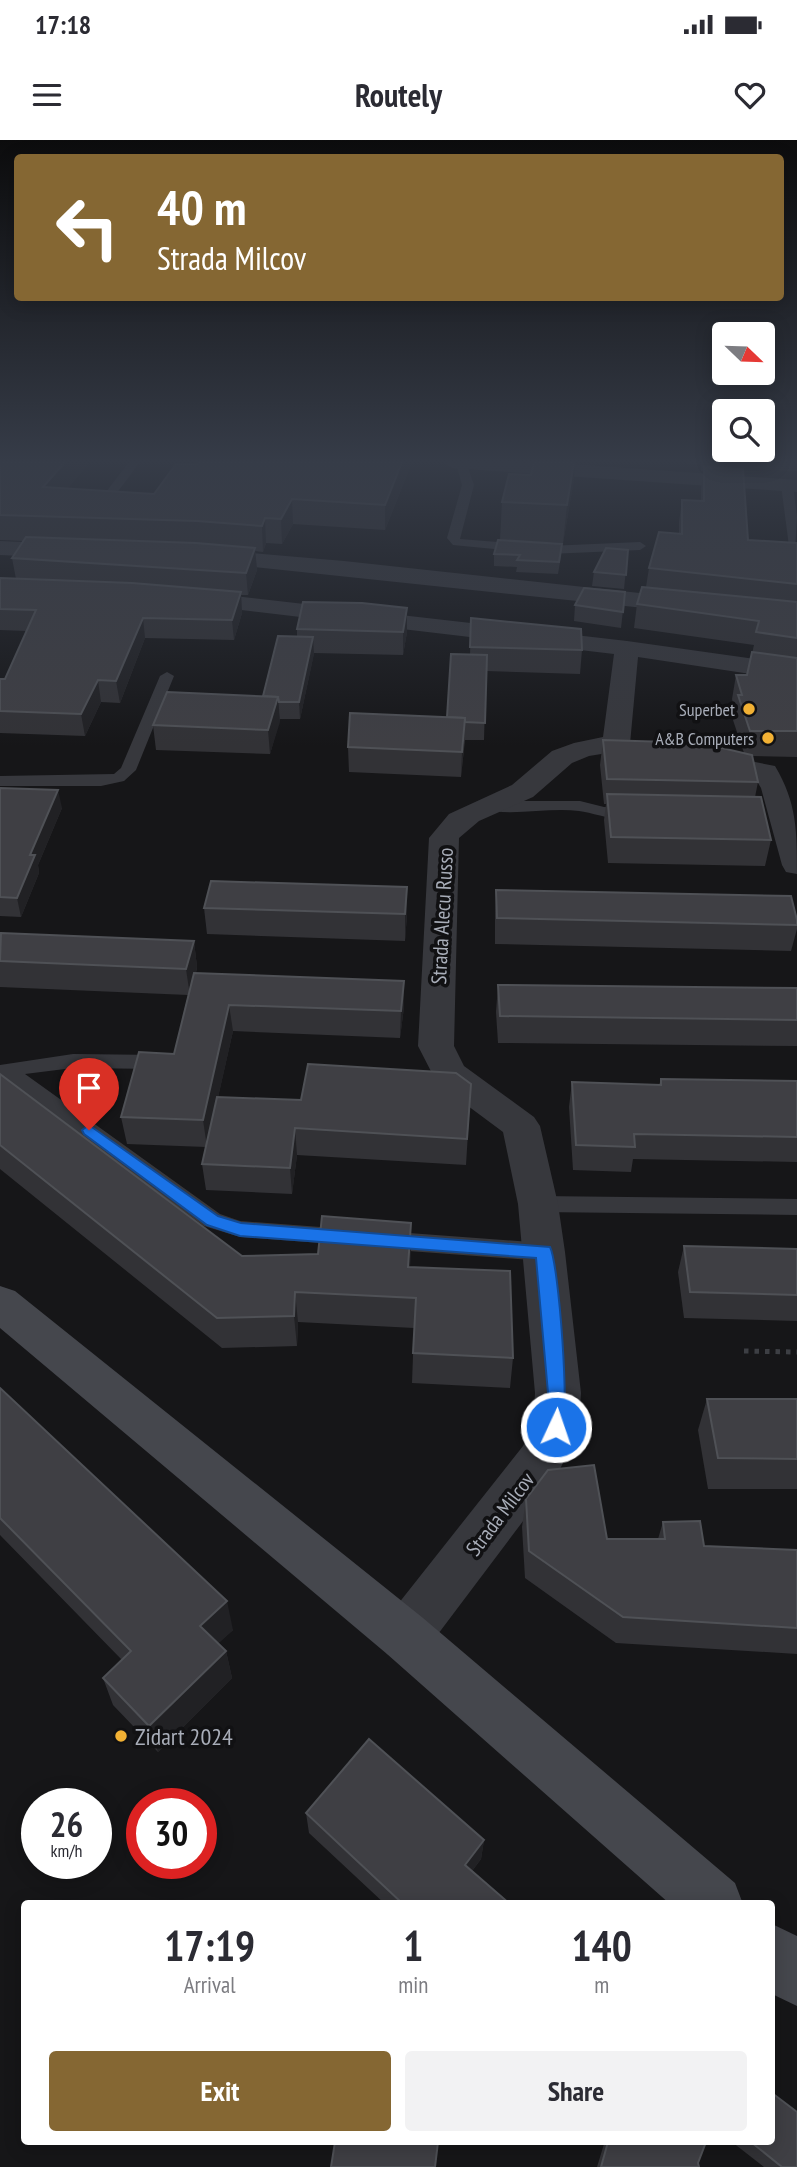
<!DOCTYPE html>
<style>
:root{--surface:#fff;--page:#f2f2f3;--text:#2b2b33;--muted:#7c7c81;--accent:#856733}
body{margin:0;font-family:"PT Sans Narrow",sans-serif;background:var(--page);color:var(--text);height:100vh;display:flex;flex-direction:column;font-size:26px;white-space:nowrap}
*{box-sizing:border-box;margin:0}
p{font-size:23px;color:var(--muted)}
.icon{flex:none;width:38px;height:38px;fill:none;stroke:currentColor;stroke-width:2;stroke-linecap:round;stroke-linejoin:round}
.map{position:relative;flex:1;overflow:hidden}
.panel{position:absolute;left:21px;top:1760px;width:754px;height:245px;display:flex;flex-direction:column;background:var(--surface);border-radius:7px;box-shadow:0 4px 18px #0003}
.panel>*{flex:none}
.guide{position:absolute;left:14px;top:14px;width:770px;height:147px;border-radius:7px;box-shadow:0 4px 18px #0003;background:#856733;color:#fff;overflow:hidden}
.needle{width:46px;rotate:113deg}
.tools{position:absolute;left:712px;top:182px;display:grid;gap:14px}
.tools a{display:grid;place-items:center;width:63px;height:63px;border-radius:7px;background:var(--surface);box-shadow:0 4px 18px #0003;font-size:35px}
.speed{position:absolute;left:21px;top:1648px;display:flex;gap:14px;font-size:35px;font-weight:700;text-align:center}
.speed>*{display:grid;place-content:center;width:91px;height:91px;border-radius:50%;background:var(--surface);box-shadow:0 4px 18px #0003;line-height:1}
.speed small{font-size:18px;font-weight:400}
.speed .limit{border:10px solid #d22;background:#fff;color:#111}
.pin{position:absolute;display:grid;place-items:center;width:60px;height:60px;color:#fff;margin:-72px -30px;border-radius:50% 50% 50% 0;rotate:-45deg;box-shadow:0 0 7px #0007}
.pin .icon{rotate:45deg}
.me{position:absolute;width:77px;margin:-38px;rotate:3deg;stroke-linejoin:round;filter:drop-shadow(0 0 5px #0008)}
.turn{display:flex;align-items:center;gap:24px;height:147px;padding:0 28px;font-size:32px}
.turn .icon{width:91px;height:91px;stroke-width:2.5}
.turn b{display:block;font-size:49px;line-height:60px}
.eta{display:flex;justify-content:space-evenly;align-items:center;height:119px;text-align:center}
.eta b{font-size:42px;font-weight:800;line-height:49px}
.primary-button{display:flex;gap:14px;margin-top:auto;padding:14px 28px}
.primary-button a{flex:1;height:80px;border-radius:7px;background:var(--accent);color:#fff;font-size:28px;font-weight:800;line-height:80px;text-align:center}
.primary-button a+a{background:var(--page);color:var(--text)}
.status{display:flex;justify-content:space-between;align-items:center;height:49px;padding:0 35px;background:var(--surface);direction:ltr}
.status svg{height:19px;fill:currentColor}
header{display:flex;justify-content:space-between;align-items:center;height:91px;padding:0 28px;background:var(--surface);font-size:32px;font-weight:800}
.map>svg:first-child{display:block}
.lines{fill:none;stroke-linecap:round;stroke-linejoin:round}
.path{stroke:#3d3f44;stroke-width:5;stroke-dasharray:4.5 6;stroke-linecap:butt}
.lane{fill:#37383d;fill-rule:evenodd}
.street{fill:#37383d;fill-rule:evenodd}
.secondary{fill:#45474d;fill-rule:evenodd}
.wall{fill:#323236}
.shaded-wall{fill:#212124}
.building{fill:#3f3f44;stroke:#4f5156;stroke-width:2}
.route{fill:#1a73e8;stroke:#114b97;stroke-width:2}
.poi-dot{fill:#f2b134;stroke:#111113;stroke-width:2.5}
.labels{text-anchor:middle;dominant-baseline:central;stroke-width:7;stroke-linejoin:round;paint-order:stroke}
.far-poi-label{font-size:18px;fill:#a8adb8;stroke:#111113;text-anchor:end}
.street-label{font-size:21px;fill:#a8adb8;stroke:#111113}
.near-poi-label{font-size:24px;fill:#a8adb8;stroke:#111113;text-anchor:start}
</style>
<div class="status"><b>17:18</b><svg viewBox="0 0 49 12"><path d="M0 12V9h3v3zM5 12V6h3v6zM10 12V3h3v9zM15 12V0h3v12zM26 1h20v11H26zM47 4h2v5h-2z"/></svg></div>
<header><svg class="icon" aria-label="menu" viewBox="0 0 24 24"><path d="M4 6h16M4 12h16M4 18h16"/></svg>Routely<svg class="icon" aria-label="heart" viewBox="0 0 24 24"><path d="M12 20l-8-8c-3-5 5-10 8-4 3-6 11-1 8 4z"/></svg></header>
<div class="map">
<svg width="797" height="2027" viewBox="0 0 797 2027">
<rect width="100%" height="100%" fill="#161618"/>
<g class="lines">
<!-- path -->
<polyline class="path" points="744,1211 797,1212"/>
<!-- lane -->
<g class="lane">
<polygon points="129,322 140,322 116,354 108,354 106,352"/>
<polygon points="466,322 474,345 460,399 548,406 640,402 646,406 640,410 548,414 453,405 447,398 462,345 456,323"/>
<polygon points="787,342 793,345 797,377 795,410 789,406 781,345"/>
<polygon points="167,532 174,536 136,630 124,641 101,646 0,646 0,636 114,634 121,628 160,536"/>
<path d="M487,661H580L604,667L634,668L642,673C628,687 596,673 579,671C548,667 512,677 481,669L479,666L481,663Z"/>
<polygon points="73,914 160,915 167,917 170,922 167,927 160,929 73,928 25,934 220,1074 240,1081 347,1089 355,1091 358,1097 355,1103 347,1105 240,1097 204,1086 0,937 0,925"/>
<polygon points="538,1056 797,1059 797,1075 538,1072 530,1070 527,1064 530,1058"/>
<polygon points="382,1091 544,1103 552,1106 555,1112 552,1118 544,1121 382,1109 374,1106 371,1100 374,1094"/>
</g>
<!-- street -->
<g class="street">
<polygon points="442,322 542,322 797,340 797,352 452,328"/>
<polygon points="0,401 70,404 78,406 81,411 78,416 70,418 0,415"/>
<polygon points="204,409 344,421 797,470 797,484 196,421 193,416 196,411"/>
<polygon points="191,451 627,501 797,525 797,541 638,517 630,604 626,610 589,616 572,623 533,657 479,681 459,698 454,906 464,926 534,977 540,986 558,1064 565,1112 581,1253 579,1287 557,1336 423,1514 405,1521 387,1514 379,1496 387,1478 523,1306 533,1287 535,1253 518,1064 503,992 437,943 418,906 429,698 449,674 512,645 552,611 574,603 603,597 614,514 183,463 179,458 183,453"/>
<path d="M704,612L775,626C797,663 797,691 797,734L786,732L782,725L761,648L755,638L694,626L690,620L694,614Z"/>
</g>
<!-- secondary -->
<g class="secondary">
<polygon points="0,1146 15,1151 423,1478 735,1743 743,1764 670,1764 387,1514 0,1188"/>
<polygon points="772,1784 797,1796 797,1866 772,1854"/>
</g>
</g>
<!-- wall -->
<g class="wall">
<polygon points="0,322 90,322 67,349 154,354 196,325 198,322 412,322 385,390 293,384 282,404 266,403 263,412 255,411 257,430 248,455 241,455 242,473 234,500 145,498 120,563 101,562 85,596 0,593 0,539 5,539 27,491 0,490 0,438 16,439 12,418 23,401 0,400"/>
<polygon points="688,322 797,322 797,331 740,328 739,329 748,400 797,403 797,617 752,616 758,642 755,657 771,700 765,726 608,723 604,680 606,664 604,664 600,625 603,600 744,613 733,580 735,572 732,559 736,535 747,535 754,505 634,488 637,464 646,447 649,428 679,394 679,382 682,360 701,361 701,348 704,331 701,331 701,325 688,324"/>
<polygon points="531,335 574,339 563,403 500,400 502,362"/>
<polygon points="628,410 624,449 592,446 594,432"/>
<polygon points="494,414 561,416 558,434 516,432 517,427 494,426"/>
<polygon points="625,452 621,488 574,481 575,465"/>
<polygon points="471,478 582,510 580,534 486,531 484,600 465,600 461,637 349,632 348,607 447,577 470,515"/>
<polygon points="297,489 407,492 403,515 314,513 300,579 280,579 270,614 156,610 153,585 263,556 297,497"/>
<polygon points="0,648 62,668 38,725 39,733 21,777 0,776"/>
<polygon points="496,750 797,780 797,789 791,811 495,804 495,776"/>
<polygon points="204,768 407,774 405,801 207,794"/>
<polygon points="0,794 194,801 197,827 196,833 404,841 404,867 400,898 233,891 218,957 301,960 471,944 466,1025 297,1015 292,1054 206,1050 202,1024 206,1007 127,1004 121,977 174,914 188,855 0,847"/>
<polygon points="498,845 797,848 797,906 498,903 496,872"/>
<polygon points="0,934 242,1116 318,1114 411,1083 410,1127 513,1218 510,1248 412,1243 414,1188 298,1182 297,1206 222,1208 0,1029"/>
<polygon points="661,939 797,941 797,1022 633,1019 631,1032 573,1030 569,967 572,942 659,945"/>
<polygon points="684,1106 797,1109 797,1181 684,1178 678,1132"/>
<polygon points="0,1248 233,1490 218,1503 226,1511 232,1538 158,1612 113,1565 103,1538 122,1520 0,1395"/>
<polygon points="707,1259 797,1259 797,1349 708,1349 698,1290"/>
<polygon points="526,1359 607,1399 658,1399 663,1382 704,1406 797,1410 797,1514 616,1503 525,1438 522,1387"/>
<polygon points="306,1673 484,1700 481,1719 472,1731 510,1764 385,1764 309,1693"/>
<polygon points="600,2002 706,2002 698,2023 699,2027 597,2027 604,2004"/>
<polygon points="732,2002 772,2002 797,2027 764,2027"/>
</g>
<!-- shaded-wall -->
<g class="shaded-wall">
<polygon points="65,322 90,322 48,372 43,347"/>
<polygon points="402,322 412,322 385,390 385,365"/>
<polygon points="574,322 575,322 574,339 563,403 567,365"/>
<polygon points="292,359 293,384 282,404 281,379"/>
<polygon points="265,378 266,403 263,412 262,386"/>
<polygon points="255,408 257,430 248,455 246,433"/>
<polygon points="241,452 242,473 234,500 232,480"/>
<polygon points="407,468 407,492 403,515 403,492"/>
<polygon points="143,478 145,498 120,563 116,541"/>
<polygon points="313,497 314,514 300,579 299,562"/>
<polygon points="98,540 101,562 85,596 81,574"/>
<polygon points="278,557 280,582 270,614 268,590"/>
<polygon points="465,578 464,602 461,637 462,612"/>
<polygon points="58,650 62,668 38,725 39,733 21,777 17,758 30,715"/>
<polygon points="407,747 407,774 405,801 405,774"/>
<polygon points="194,801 197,827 190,856 186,829"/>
<polygon points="404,841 404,867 400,898 401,871"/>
<polygon points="229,865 233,891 207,1007 203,980"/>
<polygon points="295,988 297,1015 292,1054 290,1028"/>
<polygon points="411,1083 411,1113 408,1157 408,1127"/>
<polygon points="295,1152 298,1182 297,1206 294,1176"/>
<polygon points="227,1461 233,1490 207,1514 200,1486"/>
<polygon points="226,1511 232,1538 158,1612 149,1586"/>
<polygon points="484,1700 481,1719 463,1743 465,1725"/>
</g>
<!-- building -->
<g class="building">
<polygon points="0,322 65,322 43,347 154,354 176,324 196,325 198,322 402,322 385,365 292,359 281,379 265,378 262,386 197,381 0,375"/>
<polygon points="534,322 574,322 567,365 502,362 509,334 531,335"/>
<polygon points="704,327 743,329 748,400 797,403 797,444 649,428 659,392 682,394 682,360 704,361"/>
<polygon points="26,397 196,403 255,408 246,433 12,418"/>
<polygon points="498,400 562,404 559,422 517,420 520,415 494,414"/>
<polygon points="606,408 628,410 626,435 594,432"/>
<polygon points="0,438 132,443 241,452 232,480 143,478 116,541 98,540 81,574 0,571 0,539 5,539 36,470 0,469"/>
<polygon points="642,447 797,462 797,498 756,492 759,481 637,464"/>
<polygon points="584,448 625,452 623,472 575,465"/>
<polygon points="303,462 362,463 407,468 403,492 297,489"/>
<polygon points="471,478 581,489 582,510 470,507"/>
<polygon points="278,496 313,497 299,562 279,562 278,557 263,556"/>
<polygon points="752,512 797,518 797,591 750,591 738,555 742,555 736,535 747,535"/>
<polygon points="451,514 487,515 485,583 465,582 465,578 447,577"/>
<polygon points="167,552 278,557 268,590 153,585"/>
<polygon points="350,573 465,578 462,612 348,607"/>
<polygon points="603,600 701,603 752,615 758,642 607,639"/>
<polygon points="0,648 58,650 30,715 35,715 17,758 0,757"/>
<polygon points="607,654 761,657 771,700 611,697"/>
<polygon points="211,741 407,747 405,774 204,768"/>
<polygon points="496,750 791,756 797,780 797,785 497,778"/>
<polygon points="1,793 194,801 186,829 0,821"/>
<polygon points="194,833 404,841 401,871 229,865 203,980 121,977 139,912 174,914"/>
<polygon points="498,845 797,848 797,880 500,876"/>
<polygon points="308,924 456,933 471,944 467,999 295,988 290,1028 202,1024 217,957 301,960"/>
<polygon points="0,934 242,1116 318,1114 322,1076 411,1083 408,1127 510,1131 513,1218 413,1213 416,1158 295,1152 294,1176 217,1178 0,1005"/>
<polygon points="661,939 797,941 797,997 634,994 635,1007 576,1005 572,942 661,945"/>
<polygon points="684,1106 797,1109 797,1155 690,1152"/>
<polygon points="0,1248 227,1461 200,1486 226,1511 149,1586 103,1538 131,1511 0,1378"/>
<polygon points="707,1259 797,1259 797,1319 718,1318"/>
<polygon points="594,1325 607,1399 665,1399 663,1382 700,1381 704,1406 797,1410 797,1488 623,1477 529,1411 526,1359 548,1330"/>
<polygon points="369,1599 484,1700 465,1725 510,1764 403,1764 306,1673"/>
<polygon points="772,1953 797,1972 797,2027 782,2027 751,2002 772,2002"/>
<polygon points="335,2002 438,2002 435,2027 331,2027"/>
<polygon points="608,2002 706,2002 698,2023 699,2027 601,2027"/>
</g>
<!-- sky -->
<linearGradient id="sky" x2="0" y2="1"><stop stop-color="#0c0c0d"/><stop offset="0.53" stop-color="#363c48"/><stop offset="1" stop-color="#363c48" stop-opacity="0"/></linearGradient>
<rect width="797" height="606" fill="url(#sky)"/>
<!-- route -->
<path class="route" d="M89,985L218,1076L241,1083L550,1107C559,1124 570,1276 562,1293L556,1296L549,1293L546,1287L548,1253L536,1118L240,1096L207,1085L84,994L82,990Z"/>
<!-- markers -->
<g class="poi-dot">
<circle cx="749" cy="569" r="7"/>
<circle cx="768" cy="598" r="7"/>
<circle cx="121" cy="1596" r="7"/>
</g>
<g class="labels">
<!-- far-poi labels -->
<g class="far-poi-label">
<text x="735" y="569">Superbet</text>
<text x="754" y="598">A&amp;B Computers</text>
</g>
<!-- street labels -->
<g class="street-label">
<text transform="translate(442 776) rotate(-87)">Strada Alecu Russo</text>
<text transform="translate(500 1374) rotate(-53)">Strada Milcov</text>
</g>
<!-- near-poi labels -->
<g class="near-poi-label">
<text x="135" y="1596">Zidart 2024</text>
</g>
</g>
</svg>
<div class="tools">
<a><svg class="needle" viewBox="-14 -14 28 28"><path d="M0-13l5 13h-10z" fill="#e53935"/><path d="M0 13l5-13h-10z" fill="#7c7c81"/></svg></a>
<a><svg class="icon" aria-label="search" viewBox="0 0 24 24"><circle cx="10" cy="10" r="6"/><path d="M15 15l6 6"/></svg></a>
</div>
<div class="speed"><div>26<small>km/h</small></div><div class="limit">30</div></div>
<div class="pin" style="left:89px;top:990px;background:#d93025"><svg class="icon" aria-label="arrive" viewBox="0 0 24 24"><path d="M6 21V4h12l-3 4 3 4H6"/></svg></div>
<svg class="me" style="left:556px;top:1287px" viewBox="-20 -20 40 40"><circle r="17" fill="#1a73e8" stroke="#fff" stroke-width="3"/><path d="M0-11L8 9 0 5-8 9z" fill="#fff"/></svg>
<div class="guide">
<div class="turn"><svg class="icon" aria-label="left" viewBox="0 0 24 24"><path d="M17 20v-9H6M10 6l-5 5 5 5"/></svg><div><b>40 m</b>Strada Milcov</div></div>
</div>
<section class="panel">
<div class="eta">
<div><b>17:19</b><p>Arrival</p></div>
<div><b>1</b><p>min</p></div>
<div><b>140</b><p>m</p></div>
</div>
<div class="primary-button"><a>Exit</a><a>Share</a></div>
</section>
</div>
